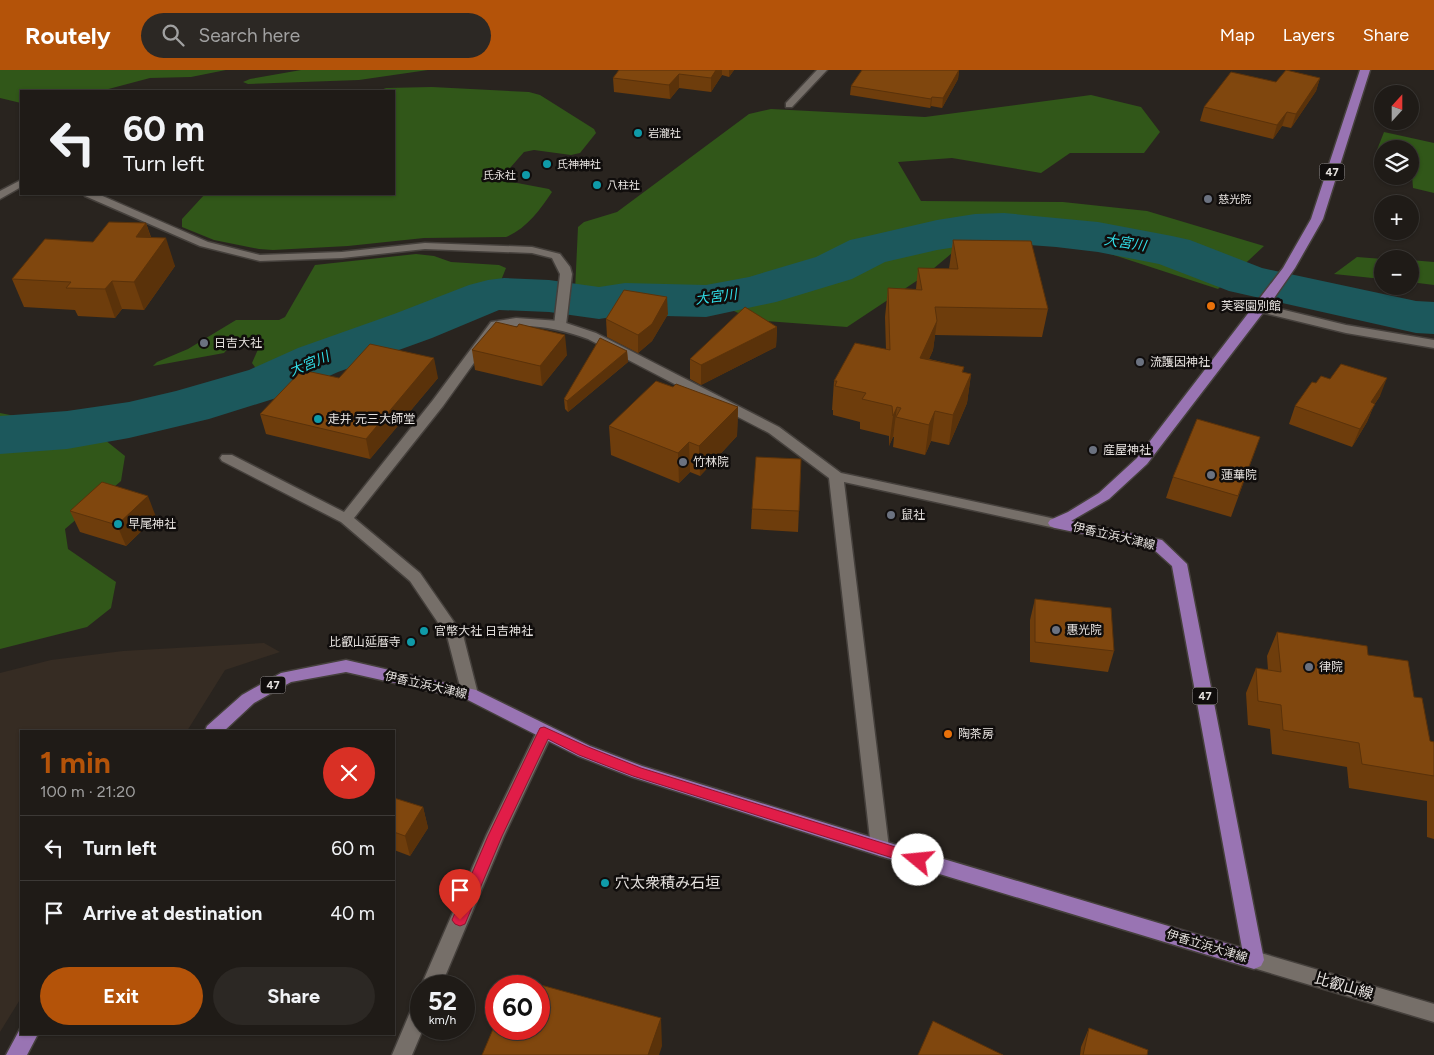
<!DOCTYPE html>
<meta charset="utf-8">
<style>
:root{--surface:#1f1b17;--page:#2c2824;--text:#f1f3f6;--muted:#a1a1a1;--line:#3c3936;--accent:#b45309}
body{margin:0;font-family:Figtree,"Noto Sans JP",sans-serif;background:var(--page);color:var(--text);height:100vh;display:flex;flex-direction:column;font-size:19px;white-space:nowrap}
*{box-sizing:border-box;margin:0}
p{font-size:16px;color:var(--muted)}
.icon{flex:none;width:28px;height:28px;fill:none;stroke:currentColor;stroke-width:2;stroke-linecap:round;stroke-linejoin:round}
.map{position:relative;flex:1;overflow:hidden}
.side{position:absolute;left:20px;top:660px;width:375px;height:305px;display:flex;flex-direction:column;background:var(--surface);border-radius:0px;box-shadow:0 1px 4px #0004,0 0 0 1px var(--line)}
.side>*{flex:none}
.hud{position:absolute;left:20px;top:20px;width:375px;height:105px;border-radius:0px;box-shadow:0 1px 4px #0004,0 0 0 1px var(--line);background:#1f1b17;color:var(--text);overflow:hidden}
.needle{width:32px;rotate:21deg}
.fabs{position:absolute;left:1374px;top:15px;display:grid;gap:10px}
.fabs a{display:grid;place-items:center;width:45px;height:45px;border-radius:50%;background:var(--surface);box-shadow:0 1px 4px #0004,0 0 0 1px var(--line);font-size:25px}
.speed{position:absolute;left:410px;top:905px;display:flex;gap:10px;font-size:25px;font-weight:700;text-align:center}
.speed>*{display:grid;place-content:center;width:65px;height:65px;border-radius:50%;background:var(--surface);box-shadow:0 1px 4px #0004,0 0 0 1px var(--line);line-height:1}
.speed small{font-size:12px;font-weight:400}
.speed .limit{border:8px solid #d22;background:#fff;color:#111}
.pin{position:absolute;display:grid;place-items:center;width:42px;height:42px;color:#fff;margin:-51px -21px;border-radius:50% 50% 50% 0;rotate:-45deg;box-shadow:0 0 5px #0007}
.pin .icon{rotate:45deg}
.me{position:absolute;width:55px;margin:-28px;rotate:287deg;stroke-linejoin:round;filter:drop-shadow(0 0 4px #0008)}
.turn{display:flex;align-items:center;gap:18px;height:105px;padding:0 20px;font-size:22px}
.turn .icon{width:65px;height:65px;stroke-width:2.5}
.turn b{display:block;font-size:35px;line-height:42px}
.round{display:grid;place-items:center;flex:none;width:52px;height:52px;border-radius:26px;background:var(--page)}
.overview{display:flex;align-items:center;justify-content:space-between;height:85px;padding:0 20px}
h1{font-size:30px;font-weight:700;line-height:38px;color:var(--accent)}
.button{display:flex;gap:10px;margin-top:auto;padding:10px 20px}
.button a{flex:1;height:58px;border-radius:30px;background:var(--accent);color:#fff;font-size:20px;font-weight:700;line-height:58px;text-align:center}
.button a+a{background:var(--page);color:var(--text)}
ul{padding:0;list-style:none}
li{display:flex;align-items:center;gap:15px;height:65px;padding:0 20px;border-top:1px solid var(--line)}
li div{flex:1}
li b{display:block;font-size:19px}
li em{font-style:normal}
header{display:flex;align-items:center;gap:30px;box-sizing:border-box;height:70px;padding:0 25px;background:var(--accent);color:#fff}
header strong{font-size:24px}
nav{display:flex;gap:28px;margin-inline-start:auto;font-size:18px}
.search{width:350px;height:45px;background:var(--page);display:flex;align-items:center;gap:12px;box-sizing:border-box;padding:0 18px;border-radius:28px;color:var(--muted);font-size:19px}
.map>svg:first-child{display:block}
.built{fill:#362c23}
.forest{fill:#315719}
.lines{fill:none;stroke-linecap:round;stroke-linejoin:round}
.river{fill:#1c585c;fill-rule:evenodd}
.service-casing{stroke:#45403c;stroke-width:3}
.minor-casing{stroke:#45403c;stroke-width:3}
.secondary-casing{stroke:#45403c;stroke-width:3}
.primary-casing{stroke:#45403c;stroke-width:3}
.service{fill:#766f69;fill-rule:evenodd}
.minor{fill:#766f69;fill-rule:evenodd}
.secondary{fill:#766f69;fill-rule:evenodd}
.primary{fill:#9974b3;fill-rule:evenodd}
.wall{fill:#6e3d0c}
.shaded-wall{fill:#5a320a}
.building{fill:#80470e;stroke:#5a320a}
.route{fill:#e11d48;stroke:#92132f}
.culture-dot{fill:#0f9aa8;stroke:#100d0c;stroke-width:2}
.worship-dot{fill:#6b7280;stroke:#100d0c;stroke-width:2}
.food-dot{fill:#e8710a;stroke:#100d0c;stroke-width:2}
.labels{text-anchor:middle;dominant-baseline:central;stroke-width:5;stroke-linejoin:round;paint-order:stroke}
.far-poi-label{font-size:11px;fill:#e6e2df;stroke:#100d0c;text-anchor:start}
.shield{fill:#100d0c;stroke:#a6a2a0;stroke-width:1}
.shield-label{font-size:11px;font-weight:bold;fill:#e6e2df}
.poi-label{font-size:12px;fill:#e6e2df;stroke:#100d0c;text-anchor:start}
.street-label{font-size:12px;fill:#e6e2df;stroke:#100d0c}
.water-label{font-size:14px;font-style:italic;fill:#31dee8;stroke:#100d0c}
.near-poi-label{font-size:15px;fill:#e6e2df;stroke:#100d0c;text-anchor:start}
.near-street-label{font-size:15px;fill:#e6e2df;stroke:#100d0c}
</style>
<header>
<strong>Routely</strong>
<div class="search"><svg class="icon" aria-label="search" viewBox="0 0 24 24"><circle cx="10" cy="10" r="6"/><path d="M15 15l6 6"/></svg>Search here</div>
<nav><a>Map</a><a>Layers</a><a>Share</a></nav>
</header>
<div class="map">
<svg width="1434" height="985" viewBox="0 0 1434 985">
<rect width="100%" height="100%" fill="#29241f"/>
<!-- built -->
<polygon class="built" points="264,573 280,582 225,600 187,661 21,661 21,928 0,962 0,603 51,590 123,581"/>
<!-- forest -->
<g class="forest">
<polygon points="0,0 226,0 191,7 150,8 101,21 21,21 21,33 0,28"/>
<polygon points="301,0 428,0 359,10 248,14 243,12 250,9"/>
<path d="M432,17L529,22L540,25L594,59L596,63L580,83L571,85L534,80L524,82L502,107L506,111L549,119L552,122C540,140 526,159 506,167L424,168L348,176L273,180L259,179L214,170L182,157V149L205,124H394V21H378L386,18Z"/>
<polygon points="1091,25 1141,37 1160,62 1144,83 1070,83 1041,103 952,88 898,92 921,131 1063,132 1147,141 1264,176 1218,219 1083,175 964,173 927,204 847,257 753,250 700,225 641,223 583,227 575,221 578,157 584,152 617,142 749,44 771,39 925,47"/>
<polygon points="1384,62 1434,73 1434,123 1413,118 1410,79 1382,79 1382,86 1375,85"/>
<polygon points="416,184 434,186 451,192 499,195 506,198 500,213 495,216 462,225 423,239 385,259 321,279 269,303 260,304 252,293 259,277 255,273 230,276 224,283 153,296 157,292 188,279 236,250 279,250 285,247 315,195"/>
<polygon points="1357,187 1383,189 1382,209 1334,204"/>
<polygon points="1410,190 1434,192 1434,215 1410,212"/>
<polygon points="0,343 95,362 125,386 121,411 65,459 68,479 116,512 111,538 87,557 0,579"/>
</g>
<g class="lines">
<!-- river -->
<polygon class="river" points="1004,143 1098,152 1172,166 1190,170 1262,198 1416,231 1434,232 1434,264 1416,263 1229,221 1159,194 1098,182 1056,177 1004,173 975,174 937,180 885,192 852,209 776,232 706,247 625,245 599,249 549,242 499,240 432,268 338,302 289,324 209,349 129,368 67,379 0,384 0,346 67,341 129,332 176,321 249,300 298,278 394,244 469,215 488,210 504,208 549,210 599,217 625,213 706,215 749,207 816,187 850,170 868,166 937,150 975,144"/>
<defs>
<g id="service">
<polygon points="21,110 21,117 0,129 0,121"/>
<polygon points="84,124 98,124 208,172 260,185 342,182 425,173 532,177 560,184 570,197 572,204 566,255 560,259 554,255 560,204 552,188 532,183 425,179 342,188 260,191 200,176 85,126"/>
</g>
<g id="minor">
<polygon points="817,0 827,0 792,37 786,37 786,33"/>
<polygon points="1260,234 1346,255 1434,270 1434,278 1346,263 1256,241 1254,238"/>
<path d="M516,248L560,251L596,263L779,357L841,403L1060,450L1062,453L1060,456L1055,458L844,412L889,778L886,783L880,786L874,783L871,778L829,408L769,363L588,269C557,258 532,253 499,258L443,336L354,448L420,503L463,565L478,624L476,628L470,630L464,628L462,624L447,566L410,511L341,452L222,391L220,388L222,385H232L344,442L433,330L491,252Z"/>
<polygon points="545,655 551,657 553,662 504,766 441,916 421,916 486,766 539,657"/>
<polygon points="421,931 421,959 423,959 412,985 392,985 414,933"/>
</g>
<polygon id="secondary" points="1254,881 1434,934 1434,952 1247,896 1244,890 1247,884"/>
<g id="primary">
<polygon points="1360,0 1370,0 1323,149 1295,198 1272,231 1147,394 1109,429 1071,451 1162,470 1187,494 1264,890 1261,896 1254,899 880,786 632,707 578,686 466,629 346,602 291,612 254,633 224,661 205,661 207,656 242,625 281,603 346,590 476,620 590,676 642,696 880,770 1242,878 1172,496 1152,478 1055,458 1050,456 1048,453 1050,450 1068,442 1099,423 1137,388 1283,198 1311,149"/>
<polygon points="21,957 21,964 38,964 27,985 6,985"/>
</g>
</defs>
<!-- service casing -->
<use href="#service" class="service-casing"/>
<!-- minor casing -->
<use href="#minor" class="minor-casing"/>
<!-- secondary casing -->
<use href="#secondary" class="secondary-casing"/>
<!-- primary casing -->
<use href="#primary" class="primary-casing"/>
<!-- service -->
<use href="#service" class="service"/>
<!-- minor -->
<use href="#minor" class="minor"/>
<!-- secondary -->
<use href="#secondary" class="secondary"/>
<!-- primary -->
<use href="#primary" class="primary"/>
</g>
<!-- wall -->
<g class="wall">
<polygon points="619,0 734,0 729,7 722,5 711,22 679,18 670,29 614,22 613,8"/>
<polygon points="959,0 958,9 942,38 931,36 930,38 850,25 851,16"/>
<polygon points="1320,8 1316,21 1291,58 1282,56 1273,69 1200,51 1204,37 1276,12"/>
<polygon points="146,153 151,167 175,196 144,240 122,239 115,248 78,246 75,240 24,237 12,209 93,172"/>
<polygon points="953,170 1048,239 1042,267 935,265 933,280 929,289 964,297 963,302 971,304 967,333 949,375 931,371 925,385 893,377 894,367 893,367 889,376 889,366 860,359 860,352 833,345 833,340 832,340 834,311 886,280 885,247 888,218 916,219 918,198 949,199"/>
<polygon points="668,244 652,271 638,283 607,267 606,249"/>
<polygon points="777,257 776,277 701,315 690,309 690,289"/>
<polygon points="472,280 567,285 542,316 475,300"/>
<polygon points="627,281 628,292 568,342 565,339 564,329"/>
<polygon points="339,308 438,308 370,389 266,364 260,344"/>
<polygon points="1316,313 1380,326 1374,335 1367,352 1352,377 1289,354 1295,336"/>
<polygon points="673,317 738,337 737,366 700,406 690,402 679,413 611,385 609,356"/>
<polygon points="1260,367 1231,447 1166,428 1173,407"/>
<polygon points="801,389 798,462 751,459 752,439"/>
<polygon points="70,441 156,447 126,476 80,462"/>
<polygon points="1035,529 1114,581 1108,602 1030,592 1030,550"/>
<polygon points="1277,562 1368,585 1414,627 1430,671 1434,672 1434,769 1427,767 1427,731 1349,718 1347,697 1272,684 1270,659 1248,655 1246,623 1256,598 1268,600 1267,586"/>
<polygon points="394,728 423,737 428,758 410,786 394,780"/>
<polygon points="1089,958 1147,985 1080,985 1081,977"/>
</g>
<!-- shaded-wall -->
<g class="shaded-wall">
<polygon points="716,0 722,0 722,5 711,22 711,8"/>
<polygon points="729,0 734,0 729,7"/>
<polygon points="959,0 958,9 942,38 943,28"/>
<polygon points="679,4 679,18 670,29 669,15"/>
<polygon points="1320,8 1316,21 1291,58 1296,44"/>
<polygon points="932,27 931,36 930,38 931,29"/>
<polygon points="1287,42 1282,56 1273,69 1277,55"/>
<polygon points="146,153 155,181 136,167"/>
<polygon points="166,168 175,196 144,240 134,212"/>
<polygon points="112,211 122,239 115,248 105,219"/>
<polygon points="667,227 668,244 652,271 638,283 638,265"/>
<polygon points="937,251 933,280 917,316 920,288"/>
<polygon points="777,257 776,277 701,315 701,295"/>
<polygon points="565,265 567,285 542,316 540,296"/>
<polygon points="627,281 628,292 568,342 567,331"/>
<polygon points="434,288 438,308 370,389 366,369"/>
<polygon points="971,304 967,333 949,375 953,345"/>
<polygon points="1387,308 1380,326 1374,335 1367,352 1352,377 1371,332"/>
<polygon points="738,337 737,366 700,406 699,376"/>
<polygon points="897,337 893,367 889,376 893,346"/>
<polygon points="935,341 931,371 925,385 929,355"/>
<polygon points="689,372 690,402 679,413 678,383"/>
<polygon points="148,426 156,447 126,476 117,455"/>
<polygon points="423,737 428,758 410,786 405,766"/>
<polygon points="661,948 662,976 659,985 648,985"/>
</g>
<!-- building -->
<g class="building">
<polygon points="619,0 716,0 711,8 679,4 669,15 613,8"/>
<polygon points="862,0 959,0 943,28 932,27 931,29 851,16"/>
<polygon points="1286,0 1320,8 1296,44 1287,42 1277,55 1204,37 1231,2 1276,12"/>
<polygon points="109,152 146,153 136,167 166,168 134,212 112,211 105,219 66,218 71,212 12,209 45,169 93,172"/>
<polygon points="953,170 1031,171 1048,239 935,237 937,251 920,288 964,297 962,302 971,304 953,345 935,341 929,355 896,347 901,338 897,337 893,346 892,336 862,329 866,323 835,316 837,311 834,311 855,273 890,280 888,218 922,220 918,198 958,199"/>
<polygon points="624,220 667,227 652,254 638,265 606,249"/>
<polygon points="745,237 777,257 701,295 690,289"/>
<polygon points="496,252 517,257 519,254 565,265 540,296 472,280"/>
<polygon points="600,268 627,281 567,331 564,329"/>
<polygon points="370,274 434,288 366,369 260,344 302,300 339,308"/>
<polygon points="1341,294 1387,308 1371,332 1375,334 1360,359 1295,336 1312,312 1316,313 1321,306 1330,309"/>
<polygon points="656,311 673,317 676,314 738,337 699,376 689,372 678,383 609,356"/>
<polygon points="1197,349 1260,367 1238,426 1173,407"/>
<polygon points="756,387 801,389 799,441 752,439"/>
<polygon points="102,412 148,426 117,455 70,441"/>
<polygon points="1035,529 1111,538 1114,581 1035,572"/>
<polygon points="1277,562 1367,576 1368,585 1408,591 1414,627 1422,628 1430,671 1434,672 1434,706 1362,694 1359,673 1283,660 1281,635 1258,631 1256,598 1281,602"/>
<polygon points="394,728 423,737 405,766 394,762"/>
<polygon points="530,912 661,948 648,985 482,985 496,952 496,959 539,959 539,916 528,916"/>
<polygon points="513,914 521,916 512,916"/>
<polygon points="933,951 1003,985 918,985"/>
<polygon points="1089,958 1148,980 1147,985 1083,985"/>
</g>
<!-- route -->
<polygon class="route" points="544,657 588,677 641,698 918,784 923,786 925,790 923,794 918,796 633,706 579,685 548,669 502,766 465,854 460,856 455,854 452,850 488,766 538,662 540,658"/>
<!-- markers -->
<g class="culture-dot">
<circle cx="638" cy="63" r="5"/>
<circle cx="547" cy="94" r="5"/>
<circle cx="526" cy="105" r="5"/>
<circle cx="597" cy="115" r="5"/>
<circle cx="318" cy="349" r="5"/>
<circle cx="118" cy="454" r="5"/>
<circle cx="424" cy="561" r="5"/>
<circle cx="411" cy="572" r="5"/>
<circle cx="605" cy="813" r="5"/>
</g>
<g class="worship-dot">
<circle cx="1208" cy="129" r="5"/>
<circle cx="204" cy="273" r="5"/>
<circle cx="1140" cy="292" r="5"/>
<circle cx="1093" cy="380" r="5"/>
<circle cx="683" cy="392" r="5"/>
<circle cx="1211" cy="405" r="5"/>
<circle cx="891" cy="445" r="5"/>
<circle cx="1056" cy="560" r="5"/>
<circle cx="1309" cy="597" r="5"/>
</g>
<g class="food-dot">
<circle cx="1211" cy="236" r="5"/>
<circle cx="948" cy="664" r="5"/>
</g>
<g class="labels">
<!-- far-poi labels -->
<g class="far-poi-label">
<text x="648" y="63">岩瀧社</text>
<text x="557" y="94">氏神神社</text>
<text x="516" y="105" text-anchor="end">氏永社</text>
<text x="607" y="115">八柱社</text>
<text x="1218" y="129">慈光院</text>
</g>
<!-- shield labels -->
<g class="shield">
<rect x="1319.5" y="93.5" width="25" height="17" rx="4"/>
<rect x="260.5" y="606.5" width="25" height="17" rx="4"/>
<rect x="1192.5" y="617.5" width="25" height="17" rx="4"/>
</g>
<g class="shield-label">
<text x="1332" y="102">47</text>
<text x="273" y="615">47</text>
<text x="1205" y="626">47</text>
</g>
<!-- poi labels -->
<g class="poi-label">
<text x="1221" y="236">芙蓉園別館</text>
<text x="214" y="273">日吉大社</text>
<text x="1150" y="292">流護因神社</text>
<text x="328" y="349">走井 元三大師堂</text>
<text x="1103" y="380">産屋神社</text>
<text x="693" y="392">竹林院</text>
<text x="1221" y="405">蓮華院</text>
<text x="901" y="445">鼠社</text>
<text x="128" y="454">早尾神社</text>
<text x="1066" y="560">惠光院</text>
<text x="434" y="561">官幣大社 日吉神社</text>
<text x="401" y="572" text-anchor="end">比叡山延暦寺</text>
<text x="1319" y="597">律院</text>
<text x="958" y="664">陶茶房</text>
</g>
<!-- street labels -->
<g class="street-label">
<text transform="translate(1114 466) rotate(13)">伊香立浜大津線</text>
<text transform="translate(426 615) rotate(13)">伊香立浜大津線</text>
<text transform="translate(1207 876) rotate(17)">伊香立浜大津線</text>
</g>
<!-- water labels -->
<g class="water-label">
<text transform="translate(1125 173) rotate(9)">大宮川</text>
<text transform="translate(716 227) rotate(-7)">大宮川</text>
<text transform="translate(309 294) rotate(-23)">大宮川</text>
</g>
<!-- near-poi labels -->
<g class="near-poi-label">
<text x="615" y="813">穴太衆積み石垣</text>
</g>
<!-- near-street labels -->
<g class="near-street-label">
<text transform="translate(1344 916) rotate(16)">比叡山線</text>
</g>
</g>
</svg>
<div class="fabs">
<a><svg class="needle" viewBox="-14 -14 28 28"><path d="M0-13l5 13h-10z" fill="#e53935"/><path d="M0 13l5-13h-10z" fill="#a1a1a1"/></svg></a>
<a><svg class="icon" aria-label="layers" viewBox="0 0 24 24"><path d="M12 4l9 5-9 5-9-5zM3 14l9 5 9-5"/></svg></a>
<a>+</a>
<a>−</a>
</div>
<div class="speed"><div>52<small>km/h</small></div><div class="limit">60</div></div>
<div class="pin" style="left:460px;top:850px;background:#d93025"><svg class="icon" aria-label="arrive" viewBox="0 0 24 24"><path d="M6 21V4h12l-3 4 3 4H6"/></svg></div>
<svg class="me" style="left:918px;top:790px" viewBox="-20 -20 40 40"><circle r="19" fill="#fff"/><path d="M0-13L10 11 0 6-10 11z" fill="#e11d48"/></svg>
<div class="hud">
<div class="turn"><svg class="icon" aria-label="left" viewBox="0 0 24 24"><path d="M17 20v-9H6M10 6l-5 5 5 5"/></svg><div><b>60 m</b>Turn left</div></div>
</div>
<section class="side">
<div class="overview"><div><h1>1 min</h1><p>100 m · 21:20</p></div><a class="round" style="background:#d93025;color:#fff"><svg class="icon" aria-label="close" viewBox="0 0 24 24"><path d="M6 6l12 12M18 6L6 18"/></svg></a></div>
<ul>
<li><svg class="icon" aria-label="left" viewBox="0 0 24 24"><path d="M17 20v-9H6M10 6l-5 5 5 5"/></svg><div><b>Turn left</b></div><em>60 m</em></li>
<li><svg class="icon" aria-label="arrive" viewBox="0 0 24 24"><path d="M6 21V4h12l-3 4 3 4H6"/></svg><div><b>Arrive at destination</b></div><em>40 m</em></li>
</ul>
<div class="button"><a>Exit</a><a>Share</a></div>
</section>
</div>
